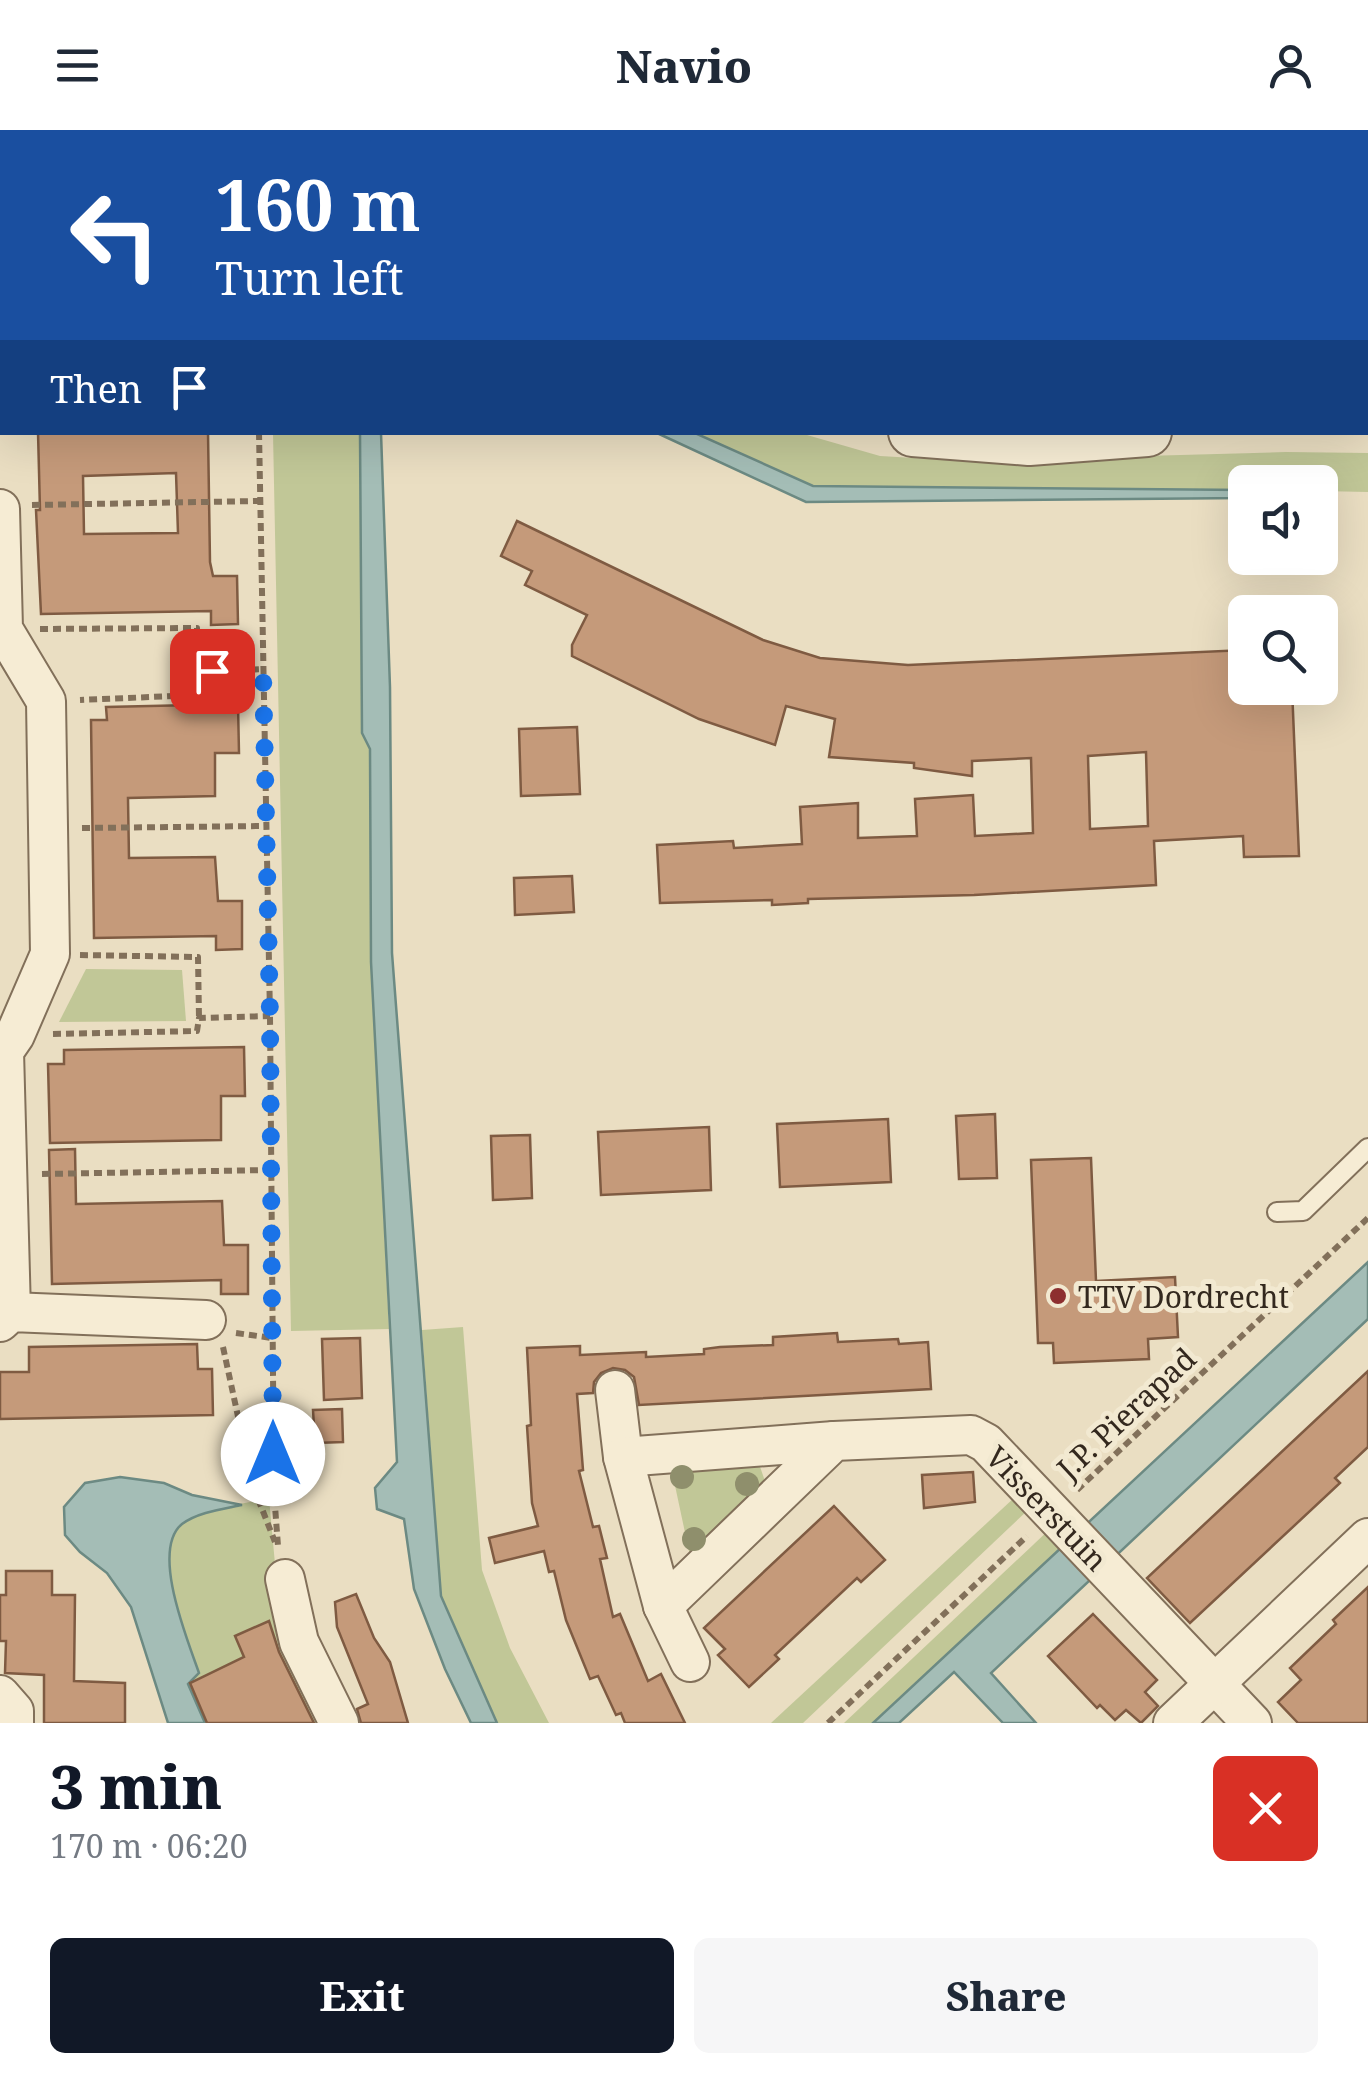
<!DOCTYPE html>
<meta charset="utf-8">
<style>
:root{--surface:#fff;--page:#f6f6f7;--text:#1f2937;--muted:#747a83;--accent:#111827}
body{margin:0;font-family:"Noto Serif",serif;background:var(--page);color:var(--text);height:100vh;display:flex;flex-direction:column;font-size:38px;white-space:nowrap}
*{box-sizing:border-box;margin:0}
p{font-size:32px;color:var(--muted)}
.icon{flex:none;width:55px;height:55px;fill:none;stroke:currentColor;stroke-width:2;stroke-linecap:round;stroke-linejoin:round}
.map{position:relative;height:1593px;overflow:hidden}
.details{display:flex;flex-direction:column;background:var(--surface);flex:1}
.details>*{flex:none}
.guide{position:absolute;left:0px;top:0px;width:1370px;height:305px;box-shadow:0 10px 40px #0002;background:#1a4fa0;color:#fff;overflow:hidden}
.buttons{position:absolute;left:1228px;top:335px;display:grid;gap:20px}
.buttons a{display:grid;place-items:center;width:110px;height:110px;border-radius:15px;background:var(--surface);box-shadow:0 10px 40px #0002;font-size:50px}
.pin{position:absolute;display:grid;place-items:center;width:85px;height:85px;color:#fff;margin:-42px;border-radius:20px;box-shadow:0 5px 15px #0006}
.me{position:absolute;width:110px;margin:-55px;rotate:0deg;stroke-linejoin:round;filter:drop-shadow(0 0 8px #0008)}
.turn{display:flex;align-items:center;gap:35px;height:210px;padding:0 50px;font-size:45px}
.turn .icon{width:130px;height:130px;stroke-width:2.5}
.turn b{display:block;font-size:70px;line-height:85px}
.then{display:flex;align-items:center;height:95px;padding:0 50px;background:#0003;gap:20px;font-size:38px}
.round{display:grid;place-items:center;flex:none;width:105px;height:105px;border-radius:15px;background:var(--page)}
.summary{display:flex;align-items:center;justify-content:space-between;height:170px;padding:0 50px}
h1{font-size:60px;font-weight:800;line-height:75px;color:var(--accent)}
.cta{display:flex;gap:20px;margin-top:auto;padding:20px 50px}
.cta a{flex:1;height:115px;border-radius:15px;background:var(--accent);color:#fff;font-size:40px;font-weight:800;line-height:115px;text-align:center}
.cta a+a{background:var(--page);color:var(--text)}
header{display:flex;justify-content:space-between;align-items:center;height:130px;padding:0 50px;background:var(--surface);font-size:45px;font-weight:800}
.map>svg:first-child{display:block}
.green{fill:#c1c797}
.water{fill:#a4bdb6;stroke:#6c8a83;stroke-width:2.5}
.building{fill:#c59a7a;stroke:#7f5b42;stroke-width:2.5;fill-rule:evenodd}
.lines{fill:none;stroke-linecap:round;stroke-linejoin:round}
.service-casing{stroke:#82705a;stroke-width:22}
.minor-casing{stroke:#82705a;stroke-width:42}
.tertiary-casing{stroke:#82705a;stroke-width:52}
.path{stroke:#82705a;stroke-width:6;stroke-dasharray:8 5;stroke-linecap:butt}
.service{stroke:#f6ecd4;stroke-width:18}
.minor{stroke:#f6ecd4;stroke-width:38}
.tertiary{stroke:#f6ecd4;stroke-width:48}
.tree{fill:#8f8f6c}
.route{stroke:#1a73e8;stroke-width:18;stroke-dasharray:0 32.4}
.poi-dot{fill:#8d2f2f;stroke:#f2e9d1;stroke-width:4}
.labels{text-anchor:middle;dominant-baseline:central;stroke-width:10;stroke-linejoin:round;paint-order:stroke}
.poi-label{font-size:30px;fill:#33281e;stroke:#f2e9d1;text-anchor:start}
.street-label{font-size:30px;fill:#33281e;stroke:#f2e9d1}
</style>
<header><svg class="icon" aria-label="menu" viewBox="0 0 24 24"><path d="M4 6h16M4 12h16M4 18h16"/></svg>Navio<svg class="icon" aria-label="person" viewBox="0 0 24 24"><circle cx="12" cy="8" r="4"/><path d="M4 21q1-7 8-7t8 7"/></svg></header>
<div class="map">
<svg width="1368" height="1593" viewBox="0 0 1368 1593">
<rect width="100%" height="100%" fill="#eadec2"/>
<!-- green -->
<g class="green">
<polygon points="273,303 360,303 362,603 370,619 371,832 389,1199 291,1201"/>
<polygon points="695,303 800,303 880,326 965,331 1286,322 1368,323 1368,362 1320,361 1320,352 1245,352 1245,360 813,356"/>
<polygon points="86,839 182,840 186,891 59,892"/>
<polygon points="463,1197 482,1440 510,1518 549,1593 497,1593 441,1466 422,1200"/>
<polygon points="757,1328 767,1357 690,1426 670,1332"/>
<polygon points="1015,1367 1029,1379 803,1593 771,1593"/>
<path d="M269,1368L278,1467L323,1593H205L188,1554L199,1543C188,1511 151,1423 180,1395C196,1380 247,1373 269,1368Z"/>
<polygon points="1051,1398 1065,1414 873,1593 844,1593"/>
</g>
<!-- water -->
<g class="water">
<polygon points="360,303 381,303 390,557 392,823 441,1466 497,1593 471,1593 445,1539 414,1459 404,1389 377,1379 375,1358 397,1332 371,832 370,619 362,603"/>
<polygon points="657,303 695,303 813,356 1245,360 1245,368 806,372"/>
<polygon points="1368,1132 1368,1189 991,1543 1036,1593 1003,1593 954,1542 899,1593 873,1593"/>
<path d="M120,1347L164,1353L192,1365L242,1375C223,1379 198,1382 182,1394C150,1420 188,1511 199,1543L188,1554L205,1593H168L131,1477L107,1443L80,1422L65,1405L64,1377L85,1353Z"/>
</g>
<!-- building -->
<g class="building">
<path d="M38,302H208L210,432L213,446H237L238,494L211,495V481L41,484L36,380H40ZM176,343L178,403L84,404L83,346Z"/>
<path d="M517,391L763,510L820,528L908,535L1245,520V558H1292L1299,726L1244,727L1243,706L1154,711L1156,755L974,765L808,769V773L772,775V770L660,773L657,715L733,711L734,718L802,714L800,677L858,673V708L917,706L915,669L973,665L975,706L1033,703L1031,628L972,631V646L914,638V633L829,627L835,589L786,576L775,615L699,589L572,526V515L587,485L525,455L532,441L501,426ZM1146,622L1148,696L1090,699L1088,626Z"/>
<polygon points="238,574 239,623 215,623 215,666 128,668 129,728 215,727 218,771 242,771 242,819 216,820 216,806 94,808 91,590 107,590 106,577"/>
<polygon points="577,597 580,664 521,666 519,599"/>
<polygon points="572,746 574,782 515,785 514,748"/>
<polygon points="244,917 245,966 221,966 221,1010 50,1013 48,934 64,934 64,920"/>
<polygon points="995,984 997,1048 959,1049 956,986"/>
<polygon points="888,989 891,1052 780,1057 777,994"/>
<polygon points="709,997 711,1060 601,1065 598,1002"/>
<polygon points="530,1005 532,1068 493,1070 491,1006"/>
<polygon points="75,1019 76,1074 222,1071 224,1115 248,1115 248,1164 221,1164 221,1150 52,1154 49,1020"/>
<polygon points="1091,1028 1096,1151 1175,1147 1178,1207 1148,1209 1149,1229 1054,1233 1053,1213 1038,1213 1031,1030"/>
<polygon points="837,1203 838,1212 898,1209 899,1214 928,1212 931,1259 639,1275 634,1247 625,1240 613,1238 601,1243 594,1252 593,1263 577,1264 583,1340 579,1341 593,1397 599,1396 607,1428 600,1429 613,1487 620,1484 648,1551 661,1544 685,1593 625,1593 621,1583 616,1585 598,1546 590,1549 566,1490 554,1441 549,1442 544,1421 495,1433 489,1408 538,1396 532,1373 527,1296 531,1295 527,1218 580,1216 580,1225 646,1222 646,1227 704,1224 704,1219 720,1217 773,1215 773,1207"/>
<polygon points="360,1208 362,1268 324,1270 322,1209"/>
<polygon points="197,1214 198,1239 212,1239 213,1285 0,1289 0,1242 29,1242 29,1217"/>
<polygon points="1368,1241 1368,1317 1335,1348 1340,1353 1190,1493 1147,1448"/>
<polygon points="342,1279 343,1312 315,1313 313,1280"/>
<polygon points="973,1342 975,1372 924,1378 922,1345"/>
<polygon points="834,1376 885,1430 861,1452 857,1448 775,1525 779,1529 749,1557 718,1525 725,1519 704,1498"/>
<polygon points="6,1441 52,1441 52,1465 75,1465 74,1551 125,1553 125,1593 44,1593 44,1545 5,1543 6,1511 0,1511 0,1465 6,1465"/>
<polygon points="1368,1457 1368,1593 1298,1593 1278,1572 1301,1550 1290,1538 1336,1494 1333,1490"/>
<polygon points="356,1464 374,1508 390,1532 408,1593 361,1593 357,1579 368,1574 337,1497 335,1472"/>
<polygon points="1093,1484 1157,1550 1145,1562 1158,1576 1141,1593 1126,1580 1115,1590 1100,1575 1097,1578 1048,1526"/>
<polygon points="269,1491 279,1522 314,1593 207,1593 190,1553 244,1527 235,1506"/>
</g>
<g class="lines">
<defs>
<polyline id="service" points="1277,1082 1303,1081 1368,1018"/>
<g id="minor">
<polyline points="0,233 2,233"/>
<polyline points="0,379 3,499 46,571 50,824 15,905 4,921 11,1182"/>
<polyline points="0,1192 11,1182 206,1190"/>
<polyline points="615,1260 623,1327"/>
<polyline points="285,1449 299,1512 339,1593"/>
<polyline points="663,1476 834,1311 971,1305 986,1313 1252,1593"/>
<polyline points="690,1532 663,1476 623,1327 834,1311"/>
<polyline points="0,1565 14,1581 14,1593"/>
<polyline points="1173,1593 1368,1408"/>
</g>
<g id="tertiary">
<polyline points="155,0 162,2"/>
<polyline points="319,0 325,2"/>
<polyline points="913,302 1029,311 1147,302"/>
</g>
</defs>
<!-- service casing -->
<use href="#service" class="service-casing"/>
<!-- minor casing -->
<use href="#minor" class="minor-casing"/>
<!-- tertiary casing -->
<use href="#tertiary" class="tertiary-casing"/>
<!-- path -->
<g class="path">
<polyline points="250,0 251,2"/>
<polyline points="470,0 475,2"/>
<polyline points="0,79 2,80"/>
<polyline points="259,302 270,886 274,1363 278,1416"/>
<polyline points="32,375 260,371"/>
<polyline points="40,499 197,498 198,565 80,570"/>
<polyline points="199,542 263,539"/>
<polyline points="82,698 265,696"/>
<polyline points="80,825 198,827 199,888"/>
<polyline points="53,904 197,901 199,888 270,886"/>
<polyline points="42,1044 270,1040"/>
<polyline points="236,1203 272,1208"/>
<polyline points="223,1217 253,1356 275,1412"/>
<polyline points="1077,1360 1368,1088"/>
<polyline points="828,1593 1027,1406"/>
</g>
<!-- service -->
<use href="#service" class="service"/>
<!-- minor -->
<use href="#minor" class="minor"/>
<!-- tertiary -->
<use href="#tertiary" class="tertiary"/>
</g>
<!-- trees -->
<g class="tree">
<circle cx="682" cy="1347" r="12"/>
<circle cx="747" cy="1354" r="12"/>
<circle cx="694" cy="1409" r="12"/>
</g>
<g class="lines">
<!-- route -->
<polyline class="route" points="212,541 263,539 270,886 273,1324"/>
</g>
<!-- markers -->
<circle class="poi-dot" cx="1058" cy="1166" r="10"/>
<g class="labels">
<!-- poi labels -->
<g class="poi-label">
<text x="1078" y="1166">TTV Dordrecht</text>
</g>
<!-- street labels -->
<g class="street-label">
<text transform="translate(1126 1283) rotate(-43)">J.P. Pierapad</text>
<text transform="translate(1047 1378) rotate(46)">Visserstuin</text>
</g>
</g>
</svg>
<div class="buttons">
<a><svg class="icon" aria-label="sound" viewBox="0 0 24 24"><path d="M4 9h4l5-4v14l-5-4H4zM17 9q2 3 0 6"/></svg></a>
<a><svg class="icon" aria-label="search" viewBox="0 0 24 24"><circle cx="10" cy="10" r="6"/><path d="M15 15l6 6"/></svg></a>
</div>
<div class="pin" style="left:212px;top:541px;background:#d93025"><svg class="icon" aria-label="arrive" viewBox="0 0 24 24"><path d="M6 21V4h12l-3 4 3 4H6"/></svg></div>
<svg class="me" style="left:273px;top:1324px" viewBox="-20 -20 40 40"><circle r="19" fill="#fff"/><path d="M0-13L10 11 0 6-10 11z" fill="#1a73e8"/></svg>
<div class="guide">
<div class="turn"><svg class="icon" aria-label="left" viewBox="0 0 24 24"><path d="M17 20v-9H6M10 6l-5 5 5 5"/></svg><div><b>160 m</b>Turn left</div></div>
<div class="then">Then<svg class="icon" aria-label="arrive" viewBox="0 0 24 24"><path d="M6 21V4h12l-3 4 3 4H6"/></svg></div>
</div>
</div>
<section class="details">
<div class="summary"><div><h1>3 min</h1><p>170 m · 06:20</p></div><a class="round" style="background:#d93025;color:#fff"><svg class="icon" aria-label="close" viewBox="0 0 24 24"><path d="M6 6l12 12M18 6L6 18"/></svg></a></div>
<div class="cta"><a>Exit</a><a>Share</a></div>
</section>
